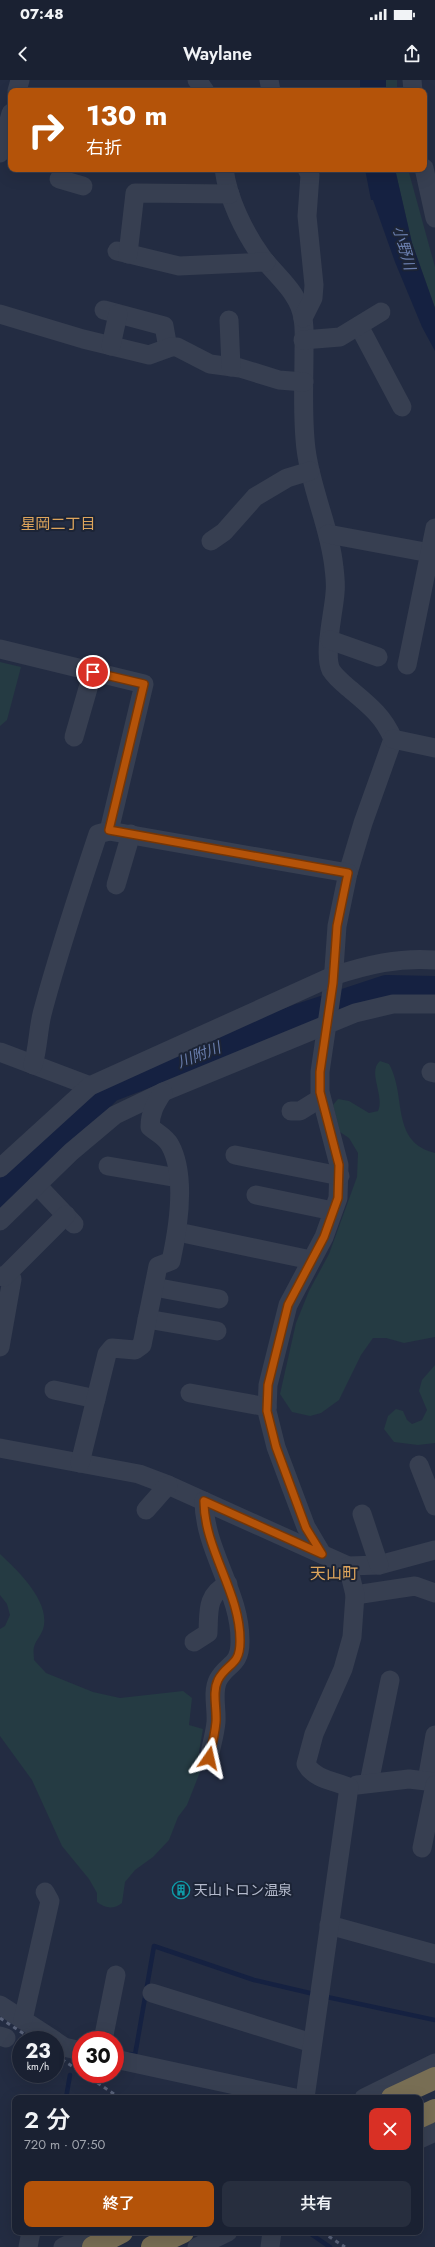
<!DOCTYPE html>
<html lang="ja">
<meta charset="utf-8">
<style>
:root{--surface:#1a2132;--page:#272e3e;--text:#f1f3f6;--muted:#9fa3ac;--line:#383e4d;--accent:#b45309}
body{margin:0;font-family:Jost,"Noto Sans JP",sans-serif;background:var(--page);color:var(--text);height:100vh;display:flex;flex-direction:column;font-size:15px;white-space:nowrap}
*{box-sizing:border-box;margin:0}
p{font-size:13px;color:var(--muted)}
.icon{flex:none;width:22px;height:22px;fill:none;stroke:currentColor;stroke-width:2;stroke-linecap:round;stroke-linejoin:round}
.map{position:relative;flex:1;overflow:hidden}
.sheet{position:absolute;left:12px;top:2015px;width:411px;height:140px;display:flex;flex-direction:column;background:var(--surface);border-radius:8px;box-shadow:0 4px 16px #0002,0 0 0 1px var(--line)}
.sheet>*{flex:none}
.guide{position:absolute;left:8px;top:8px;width:419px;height:84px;border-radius:8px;box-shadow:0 4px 16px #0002,0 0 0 1px var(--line);background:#b45309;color:#fff;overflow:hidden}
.speed{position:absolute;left:12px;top:1951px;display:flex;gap:8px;font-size:20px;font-weight:700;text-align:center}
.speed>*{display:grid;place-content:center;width:52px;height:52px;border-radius:50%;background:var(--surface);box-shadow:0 4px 16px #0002,0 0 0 1px var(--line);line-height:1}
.speed small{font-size:10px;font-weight:400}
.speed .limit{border:6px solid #d22;background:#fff;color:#111}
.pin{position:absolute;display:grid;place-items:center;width:34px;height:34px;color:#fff;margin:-17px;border:2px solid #fff;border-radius:50%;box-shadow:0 1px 4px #0007}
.me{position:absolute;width:44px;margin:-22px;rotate:11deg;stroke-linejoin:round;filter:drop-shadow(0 0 3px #0008)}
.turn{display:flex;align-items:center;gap:14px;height:84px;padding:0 12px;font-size:18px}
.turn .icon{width:52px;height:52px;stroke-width:2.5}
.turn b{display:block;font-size:28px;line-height:34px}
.round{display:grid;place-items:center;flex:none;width:42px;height:42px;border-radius:8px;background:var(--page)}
.head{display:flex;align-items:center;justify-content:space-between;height:68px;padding:0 12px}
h1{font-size:24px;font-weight:600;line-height:30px}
.primary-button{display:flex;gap:8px;margin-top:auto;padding:8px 12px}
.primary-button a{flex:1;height:46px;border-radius:8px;background:var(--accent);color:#fff;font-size:16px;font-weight:600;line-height:46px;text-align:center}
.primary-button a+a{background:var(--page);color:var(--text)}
.status{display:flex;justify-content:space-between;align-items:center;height:28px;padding:0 20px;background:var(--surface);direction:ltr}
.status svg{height:11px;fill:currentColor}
header{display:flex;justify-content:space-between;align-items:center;height:52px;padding:0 12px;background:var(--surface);font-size:18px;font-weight:600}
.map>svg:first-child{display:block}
.green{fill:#253b43}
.water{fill:#152141}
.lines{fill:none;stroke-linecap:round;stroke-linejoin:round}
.stream{stroke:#152141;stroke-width:4.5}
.river{stroke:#152141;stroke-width:26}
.minor{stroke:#373f51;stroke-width:19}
.highway{stroke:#786e54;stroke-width:22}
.rail{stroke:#596279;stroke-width:3;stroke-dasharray:4 4;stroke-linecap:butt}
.route-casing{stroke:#753606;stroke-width:10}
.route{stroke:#b45309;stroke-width:7}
.labels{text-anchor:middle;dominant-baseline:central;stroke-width:4;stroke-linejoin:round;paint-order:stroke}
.poi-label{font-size:14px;fill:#b4bacc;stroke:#1c2436;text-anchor:start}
.water-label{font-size:15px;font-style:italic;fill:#6a7ead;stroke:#1c2436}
.neighbourhood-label{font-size:15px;fill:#dea55c;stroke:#1c2436}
.quarter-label{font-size:16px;fill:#dea55c;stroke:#1c2436}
</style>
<div class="status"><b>07:48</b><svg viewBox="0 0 49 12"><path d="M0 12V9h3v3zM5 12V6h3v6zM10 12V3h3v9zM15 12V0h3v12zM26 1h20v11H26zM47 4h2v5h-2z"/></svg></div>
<header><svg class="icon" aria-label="back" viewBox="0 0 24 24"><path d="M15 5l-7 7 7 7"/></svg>Waylane<svg class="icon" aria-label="share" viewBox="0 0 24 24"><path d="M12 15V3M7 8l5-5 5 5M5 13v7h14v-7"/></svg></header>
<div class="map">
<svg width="435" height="2167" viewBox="0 0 435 2167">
<rect width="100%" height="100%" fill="#232c42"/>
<!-- green -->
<g class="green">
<rect x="386" y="0" width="11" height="11"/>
<polygon points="395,89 408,89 435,187 435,228 412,163"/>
<polygon points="0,582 21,587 7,640 0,646"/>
<path d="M380,981L389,984C407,1016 390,1062 435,1073V1257L404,1263L386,1258H373L361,1275L339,1320L321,1333L310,1336L292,1332L280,1314L296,1243L309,1211L329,1174L357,1097L358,1073L349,1058L340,1052L333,1025L338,1019L349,1021L369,1033L378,1031C385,1016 367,992 380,981Z"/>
<polygon points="435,1285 435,1363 418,1365 394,1362 384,1349 388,1336 396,1329 403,1331 407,1340 412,1344 422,1340 427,1330 419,1311 422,1300"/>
<path d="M0,1474C17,1490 48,1519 44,1545C43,1554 36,1559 34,1567C33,1571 34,1576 34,1580L46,1593L93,1612L120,1618L183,1611L192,1618L189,1645L203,1649L199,1672L200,1692L187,1725L178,1737L169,1760L153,1777L135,1790L125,1802L122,1823C113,1830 105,1828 97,1822V1813L89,1799L62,1766L32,1700L0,1656V1549L5,1546L10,1535L7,1524L0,1515Z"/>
</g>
<!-- water -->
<g class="water">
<rect x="360" y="0" width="26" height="11"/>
<polygon points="365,89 395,89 412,163 435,228 435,271 422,247 395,182 373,120 371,120"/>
</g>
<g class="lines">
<!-- stream -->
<g class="stream">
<polyline points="327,1917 435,1940"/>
<polyline points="130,1974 135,1975 154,1866 254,1900 314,1914"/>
<polyline points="66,2018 70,1995"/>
<polyline points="308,2152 330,2167"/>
</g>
<!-- river -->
<polyline class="river" points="0,1116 110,1009 301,936 386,908 435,909"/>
<!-- minor -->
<g class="minor">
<polyline points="197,0 205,11"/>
<polyline points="269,0 271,11"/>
<polyline points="412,0 413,11"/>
<polyline points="17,11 20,0"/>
<polyline points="0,73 11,33"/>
<polyline points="424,88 435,138"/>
<path d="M224,89C228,119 244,152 262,177C276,196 300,213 303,239C305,249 304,262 304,273C304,305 302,337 306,369C311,410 330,447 334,488C335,496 336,505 335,513C334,531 323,574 331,590C336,598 344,604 351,610C369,625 384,637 393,659L363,743L348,793L337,846L333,903L320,992V1012L339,1085L338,1118L324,1157L288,1225L268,1305L267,1331L276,1367L306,1447L322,1474"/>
<polyline points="59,99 83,106"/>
<polyline points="117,171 179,186 266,182"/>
<polyline points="128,174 135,113 230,114"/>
<polyline points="104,230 164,246 168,268"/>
<polyline points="0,234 83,259 149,275 171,267 177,267 210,284 240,288 279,300 304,302"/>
<polyline points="303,238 313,218 314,205 307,136 310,95 307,89"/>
<polyline points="229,240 231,287"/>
<polyline points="359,246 402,327"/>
<polyline points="303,260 340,257 381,232"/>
<polyline points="111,266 118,234"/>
<polyline points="328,454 435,474"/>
<polyline points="211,461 224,452 255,417 287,398 310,391"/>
<polyline points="330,560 378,577"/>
<polyline points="0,569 144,604 109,751 348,793"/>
<polyline points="407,585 435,448"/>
<polyline points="74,657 93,591"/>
<polyline points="393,659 435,668"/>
<polyline points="116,805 131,754"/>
<polyline points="0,972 90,1006"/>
<path d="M33,985C38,968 38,951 42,934C58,873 78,814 98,754L109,751"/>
<polyline points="431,992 435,993"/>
<polyline points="291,1031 300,1031 321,1018"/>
<polyline points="235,1075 340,1096"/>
<polyline points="108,1086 178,1098"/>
<path d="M0,1088L90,1006L333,896C367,885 399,877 435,880"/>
<polyline points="37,1105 74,1144"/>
<polyline points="256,1115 333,1131"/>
<polyline points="0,1141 71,1072 115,1035 163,1012 355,933 393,924 435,924"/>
<polyline points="178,1152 311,1180"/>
<polyline points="0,1196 12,1199 0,1267"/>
<polyline points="4,1197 66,1135"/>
<polyline points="154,1207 219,1219"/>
<polyline points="147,1239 217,1251"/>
<polyline points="54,1310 96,1319"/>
<polyline points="190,1313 267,1327"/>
<polyline points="0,1368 139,1394 168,1405 348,1486 379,1485 435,1470"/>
<path d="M80,1383L107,1274L112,1268L135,1270L142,1265L158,1186L171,1181C178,1149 187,1096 170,1065C166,1057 157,1053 150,1047C150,1032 156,1023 163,1012"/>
<polyline points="419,1385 435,1426"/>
<path d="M204,1421C204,1470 241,1513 240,1562C240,1586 227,1583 218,1600C212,1612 217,1628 216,1642C215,1654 211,1666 209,1678"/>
<polyline points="146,1430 168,1405"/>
<polyline points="362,1434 379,1485"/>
<polyline points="355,1515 415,1506 435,1513"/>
<path d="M194,1562L208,1553C209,1531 206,1515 228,1504"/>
<polyline points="427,1701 435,1655"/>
<polyline points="369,1703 390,1600"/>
<polyline points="357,1705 409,1699 435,1702"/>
<polyline points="422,1768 435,1705"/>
<polyline points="329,1845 435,1874"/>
<polyline points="152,1913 312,1963"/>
<polyline points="0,1925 54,1960"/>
<polyline points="23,1940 50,1821 45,1812"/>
<polyline points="0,1956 6,1958"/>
<polyline points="103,1960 116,1895"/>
<polyline points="55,1961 64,1967 81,1971"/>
<polyline points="115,1979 295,2018"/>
<path d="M305,2018L349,1707C334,1701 314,1699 306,1684L314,1654L343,1589L352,1557L355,1515L348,1486"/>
<polyline points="364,2018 435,1983"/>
<polyline points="420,2059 435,2052"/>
<polyline points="28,2167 31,2152"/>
<polyline points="63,2167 94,2152"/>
<polyline points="197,2167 228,2152"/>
<polyline points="270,2167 272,2152"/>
</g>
<!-- highway -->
<g class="highway">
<polyline points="392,2018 435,1998"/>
<polyline points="420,2037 435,2030"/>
<polyline points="93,2167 122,2152"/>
<polyline points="152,2167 183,2152"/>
</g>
<!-- rail -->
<g class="rail">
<polyline points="0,1938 33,1960"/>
<polyline points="55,1975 81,1992"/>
<polyline points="84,1994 120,2018"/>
<polyline points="322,2152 345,2167"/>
</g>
</g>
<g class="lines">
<defs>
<path id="route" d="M93,592L144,604L109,750L348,793L337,846L333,903L320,992V1012L339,1085L338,1118L324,1157L288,1225L268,1305L267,1331L276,1367L306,1448L322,1474L204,1421C204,1470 241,1513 240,1562C240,1586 227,1583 218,1600C212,1612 217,1628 216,1642C215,1654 212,1666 209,1678"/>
</defs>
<!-- route casing -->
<use href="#route" class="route-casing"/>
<!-- route -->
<use href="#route" class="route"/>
</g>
<!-- icons -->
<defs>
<symbol id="building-ring" viewBox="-11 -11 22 22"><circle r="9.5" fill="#1c2436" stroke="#0f9aa8" stroke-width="1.5"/><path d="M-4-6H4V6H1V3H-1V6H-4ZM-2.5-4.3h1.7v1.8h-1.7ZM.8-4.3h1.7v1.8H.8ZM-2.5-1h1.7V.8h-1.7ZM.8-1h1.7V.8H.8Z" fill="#0f9aa8"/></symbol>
</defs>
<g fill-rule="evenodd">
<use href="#building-ring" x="171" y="1800" width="20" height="20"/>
</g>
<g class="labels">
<!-- poi labels -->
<g class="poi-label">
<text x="194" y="1810">天山トロン温泉</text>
</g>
<!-- water labels -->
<g class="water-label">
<text transform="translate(404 168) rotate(74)">小野川</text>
<text transform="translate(199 975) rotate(-21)">川附川</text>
</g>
<!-- neighbourhood labels -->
<g class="neighbourhood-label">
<text x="58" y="444">星岡二丁目</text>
</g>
<!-- quarter labels -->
<g class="quarter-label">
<text x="334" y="1493">天山町</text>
</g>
</g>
</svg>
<div class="speed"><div>23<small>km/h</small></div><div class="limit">30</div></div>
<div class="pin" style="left:93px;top:592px;background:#d93025"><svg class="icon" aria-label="arrive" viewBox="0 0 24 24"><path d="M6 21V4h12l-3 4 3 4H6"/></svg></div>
<svg class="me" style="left:209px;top:1678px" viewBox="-20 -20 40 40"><path d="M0-17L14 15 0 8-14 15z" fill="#b45309" stroke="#fff" stroke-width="4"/></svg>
<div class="guide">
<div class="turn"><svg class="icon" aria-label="right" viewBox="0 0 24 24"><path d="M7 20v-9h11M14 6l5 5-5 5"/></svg><div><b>130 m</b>右折</div></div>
</div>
<section class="sheet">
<div class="head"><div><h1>2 分</h1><p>720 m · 07:50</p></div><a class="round" style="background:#d93025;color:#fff"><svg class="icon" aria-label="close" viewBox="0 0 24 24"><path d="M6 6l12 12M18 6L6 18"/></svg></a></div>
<div class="primary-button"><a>終了</a><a>共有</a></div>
</section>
</div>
